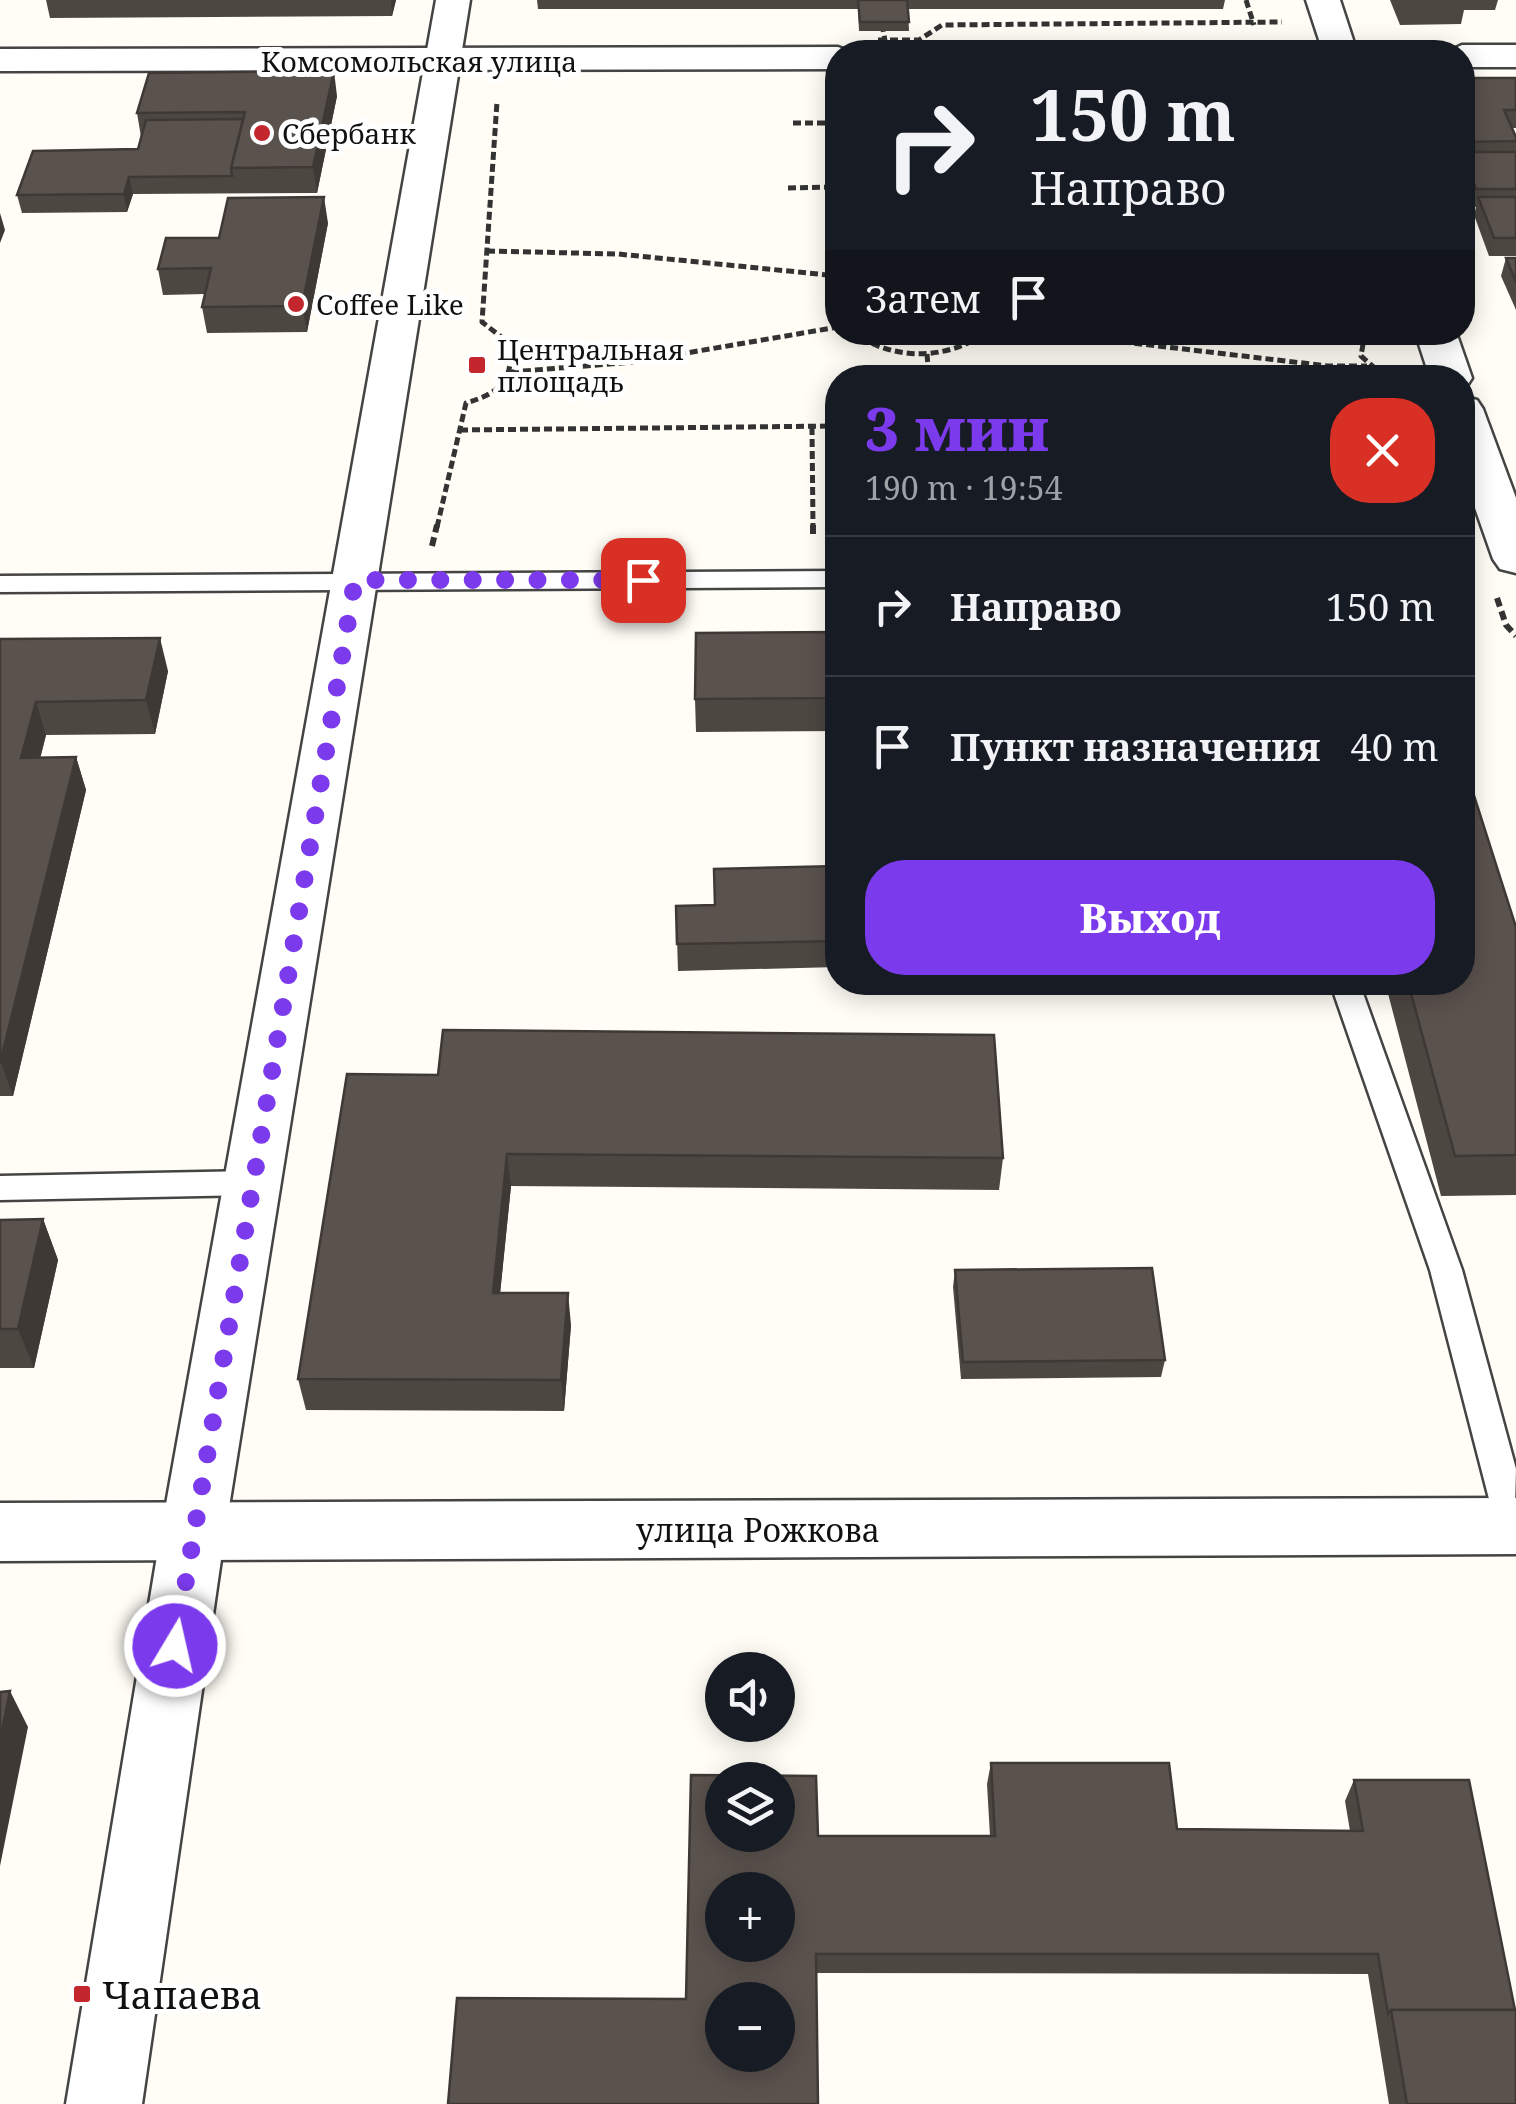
<!DOCTYPE html>
<html lang="ru">
<meta charset="utf-8">
<style>
:root{--surface:#171b24;--page:#20242c;--text:#f1f3f6;--muted:#9ea1a6;--line:#363941;--accent:#7c3aed}
body{margin:0;font-family:"Noto Serif",serif;background:var(--page);color:var(--text);height:100vh;display:flex;flex-direction:column;font-size:38px;white-space:nowrap}
*{box-sizing:border-box;margin:0}
p{font-size:32px;color:var(--muted)}
.icon{flex:none;width:55px;height:55px;fill:none;stroke:currentColor;stroke-width:2;stroke-linecap:round;stroke-linejoin:round}
.map{position:relative;flex:1;overflow:hidden}
.details{position:absolute;left:825px;top:365px;width:650px;height:630px;display:flex;flex-direction:column;background:var(--surface);border-radius:40px;box-shadow:0 5px 25px #0003}
.details>*{flex:none}
.banner{position:absolute;left:825px;top:40px;width:650px;height:305px;border-radius:40px;box-shadow:0 5px 25px #0003;background:#171b24;color:var(--text);overflow:hidden}
.fabs{position:absolute;left:705px;top:1652px;display:grid;gap:20px}
.fabs a{display:grid;place-items:center;width:90px;height:90px;border-radius:50%;background:var(--surface);box-shadow:0 5px 25px #0003;font-size:50px}
.pin{position:absolute;display:grid;place-items:center;width:85px;height:85px;color:#fff;margin:-42px;border-radius:20px;box-shadow:0 5px 15px #0006}
.me{position:absolute;width:110px;margin:-55px;rotate:9deg;stroke-linejoin:round;filter:drop-shadow(0 0 8px #0008)}
.turn{display:flex;align-items:center;gap:35px;height:210px;padding:0 40px;font-size:45px}
.turn .icon{width:130px;height:130px;stroke-width:2.5}
.turn b{display:block;font-size:70px;line-height:85px}
.then{display:flex;align-items:center;height:95px;padding:0 40px;background:#0003;gap:20px;font-size:38px}
.round{display:grid;place-items:center;flex:none;width:105px;height:105px;border-radius:40px;background:var(--page)}
.overview{display:flex;align-items:center;justify-content:space-between;height:170px;padding:0 40px}
h1{font-size:60px;font-weight:800;line-height:75px;color:var(--accent)}
.button{display:flex;gap:20px;margin-top:auto;padding:20px 40px}
.button a{flex:1;height:115px;border-radius:40px;background:var(--accent);color:#fff;font-size:40px;font-weight:800;line-height:115px;text-align:center}
ul{padding:0;list-style:none}
li{display:flex;align-items:center;gap:30px;height:140px;padding:0 40px;border-top:2px solid var(--line)}
li div{flex:1}
li b{display:block;font-size:38px}
li em{font-style:normal}
.map>svg:first-child{display:block}
.lines{fill:none;stroke-linecap:round;stroke-linejoin:round}
.service-casing{stroke:#444;stroke-width:5}
.minor-casing{stroke:#444;stroke-width:5}
.tertiary-casing{stroke:#444;stroke-width:5}
.path-far1{stroke:#333;stroke-width:5;stroke-dasharray:8 4;stroke-linecap:butt}
.path{stroke:#333;stroke-width:6;stroke-dasharray:9 5;stroke-linecap:butt}
.service{fill:#fff;fill-rule:evenodd}
.minor{fill:#fff;fill-rule:evenodd}
.tertiary{fill:#fff;fill-rule:evenodd}
.wall{fill:#4d4742}
.shaded-wall{fill:#3f3936}
.building{fill:#5a524d;stroke:#3f3936;stroke-width:2.5;fill-rule:evenodd}
.route{stroke:#7c3aed;stroke-width:18;stroke-dasharray:0 32.4}
.poi-dot{fill:#c4262e;stroke:#fff;stroke-width:4}
.labels{text-anchor:middle;dominant-baseline:central;stroke-width:10;stroke-linejoin:round;paint-order:stroke}
.far-street-label{font-size:28px;fill:#111;stroke:#fff}
.far-poi-label{font-size:28px;fill:#111;stroke:#fff;text-anchor:start}
.street-label{font-size:32px;fill:#111;stroke:#fff}
.near-poi-label{font-size:38px;fill:#111;stroke:#fff;text-anchor:start}
</style>
<div class="map">
<svg width="1516" height="2104" viewBox="0 0 1516 2104">
<rect width="100%" height="100%" fill="#fffdf5"/>
<g class="lines">
<defs>
<g id="service">
<polygon points="838,571 838,587 0,592 0,576"/>
<polygon points="1330,982 1359,982 1462,1270 1516,1469 1514,1542 1502,1537 1496,1526 1430,1270"/>
<polygon points="252,1171 263,1174 268,1183 263,1192 252,1195 0,1200 0,1176"/>
</g>
<g id="minor">
<polygon points="1306,0 1340,0 1357,52 1323,52"/>
<polygon points="1462,45 1516,45 1516,67 1462,67 1462,52 1447,52"/>
<polygon points="838,47 852,52 838,52 838,69 0,71 0,49"/>
<polygon points="1415,332 1456,332 1472,378 1466,387 1462,378 1430,378"/>
<polygon points="1462,396 1477,400 1483,409 1516,498 1516,573 1500,569 1493,559 1462,471"/>
<polygon points="1516,1498 1516,1554 0,1561 0,1503"/>
</g>
<polygon id="tertiary" points="436,0 470,0 225,1532 142,2104 66,2104 161,1532"/>
</defs>
<!-- service casing -->
<use href="#service" class="service-casing"/>
<!-- minor casing -->
<use href="#minor" class="minor-casing"/>
<!-- tertiary casing -->
<use href="#tertiary" class="tertiary-casing"/>
<!-- path-far1 -->
<g class="path-far1">
<polyline points="1246,0 1254,25"/>
<polyline points="882,24 887,52"/>
<polyline points="878,40 919,40 942,25 1282,22"/>
<polyline points="793,123 838,123"/>
<polyline points="788,188 838,187"/>
<polyline points="487,251 618,254 838,276"/>
<path d="M851,332C895,361 944,361 988,332"/>
<polyline points="1039,332 1328,366 1367,366"/>
<polyline points="1365,332 1361,356 1386,378"/>
<polyline points="927,354 929,378"/>
<polyline points="511,372 634,362 838,327"/>
<polyline points="812,427 813,527"/>
<polyline points="460,430 838,426"/>
<path d="M437,527L466,403C500,393 515,380 509,343L482,322L497,102"/>
</g>
<!-- path -->
<g class="path">
<polyline points="813,525 813,539"/>
<polyline points="432,546 437,525"/>
<polyline points="1497,598 1506,625 1516,636"/>
</g>
<!-- service -->
<use href="#service" class="service"/>
<!-- minor -->
<use href="#minor" class="minor"/>
<!-- tertiary -->
<use href="#tertiary" class="tertiary"/>
</g>
<!-- wall -->
<g class="wall">
<polygon points="46,0 396,0 392,16 50,18"/>
<polygon points="537,0 1225,0 1223,9 908,9 909,31 859,31 858,9 538,9"/>
<polygon points="1390,0 1498,0 1495,10 1464,10 1461,24 1400,25"/>
<polygon points="1462,78 1516,78 1516,128 1512,128 1516,137 1516,256 1489,256 1474,215 1476,207 1472,207 1462,184"/>
<polygon points="337,96 317,193 133,194 127,212 22,213 17,195 138,149 141,137 137,113"/>
<polygon points="328,223 307,332 207,333 202,307 205,294 163,295 158,269 219,238"/>
<polygon points="1506,258 1516,258 1516,310 1501,276"/>
<polygon points="838,632 838,731 696,732 695,699"/>
<polygon points="0,639 168,671 155,734 46,735 40,758 76,757 86,790 13,1096 0,1096"/>
<polygon points="838,866 838,967 678,971 676,906 715,905"/>
<polygon points="1516,927 1516,1195 1441,1196 1385,982 1462,982"/>
<polygon points="438,1075 1003,1158 999,1190 511,1186 500,1293 571,1325 564,1411 306,1410 298,1379"/>
<polygon points="43,1219 58,1260 34,1368 0,1368 0,1220"/>
<polygon points="955,1270 1165,1360 1161,1377 961,1379 953,1287"/>
<polygon points="991,1763 1177,1829 1350,1831 1345,1801 1354,1780 1516,2104 1389,2104 1368,1974 816,1973 818,2104 686,1999 818,1836 990,1836 987,1784"/>
</g>
<!-- shaded-wall -->
<g class="shaded-wall">
<polygon points="391,0 396,0 392,16"/>
<polygon points="334,71 337,96 317,193 313,167"/>
<polygon points="129,177 133,194 127,212 124,194"/>
<polygon points="324,197 328,223 307,332 302,306"/>
<polygon points="0,213 5,230 0,243"/>
<polygon points="160,638 168,671 155,734 146,700"/>
<polygon points="36,702 46,735 32,791 21,758"/>
<polygon points="76,757 86,790 13,1096 1,1063"/>
<polygon points="507,1154 511,1186 497,1324 493,1293"/>
<polygon points="43,1219 58,1260 34,1368 18,1329"/>
<polygon points="568,1293 571,1325 564,1411 561,1380"/>
<polygon points="10,1691 28,1727 0,1866 0,1740"/>
</g>
<!-- building -->
<g class="building">
<polygon points="858,0 907,0 909,22 860,22"/>
<polygon points="334,71 313,167 231,168 245,112 137,113 149,73"/>
<polygon points="1462,78 1516,78 1516,110 1504,110 1516,137 1516,141 1462,142"/>
<polygon points="243,119 231,168 232,176 129,177 124,194 17,195 33,151 138,149 146,120"/>
<polygon points="1462,152 1516,152 1516,189 1476,189"/>
<polygon points="324,197 302,306 202,307 211,268 158,269 166,238 219,238 228,198"/>
<polygon points="1478,197 1516,197 1516,238 1494,238"/>
<polygon points="1506,258 1516,258 1516,282"/>
<polygon points="838,632 838,698 695,699 696,633"/>
<polygon points="160,638 146,700 36,702 21,758 76,757 0,1063 0,639"/>
<polygon points="1462,758 1516,927 1516,1155 1455,1156 1408,982 1462,982"/>
<polygon points="838,866 838,941 677,944 676,906 715,905 714,869"/>
<polygon points="443,1030 994,1035 1003,1158 507,1154 493,1293 568,1293 561,1380 298,1379 347,1074 438,1075"/>
<polygon points="43,1219 18,1329 0,1329 0,1220"/>
<polygon points="1152,1268 1165,1360 963,1362 955,1270"/>
<polygon points="10,1691 0,1740 0,1692"/>
<path d="M991,1763H1169L1177,1829L1363,1831L1354,1780H1469L1515,2010H1391L1388,2014L1378,1954H816L818,2104H448L457,1998L686,1999L691,1775L816,1776L818,1836H995ZM722,1780H778V1835H722ZM722,1890H778V1945H722ZM722,2000H778V2055H722Z"/>
<polygon points="1391,2010 1516,2010 1516,2104 1407,2104"/>
</g>
<g class="lines">
<!-- route -->
<polyline class="route" points="175,1646 355,580 643,580"/>
</g>
<!-- markers -->
<g class="poi-dot">
<circle cx="262" cy="133" r="10"/>
<circle cx="296" cy="304" r="10"/>
<rect x="467" y="355" width="20" height="20" rx="5"/>
<rect x="72" y="1984" width="20" height="20" rx="5"/>
</g>
<g class="labels">
<!-- far-street labels -->
<g class="far-street-label">
<text x="419" y="61">Комсомольская улица</text>
</g>
<!-- far-poi labels -->
<g class="far-poi-label">
<text x="282" y="133">Сбербанк</text>
<text x="316" y="304">Coffee Like</text>
<text x="497" y="349">Центральная<tspan x="497" dy="32">площадь</tspan></text>
</g>
<!-- street labels -->
<g class="street-label">
<text x="758" y="1529">улица Рожкова</text>
</g>
<!-- near-poi labels -->
<g class="near-poi-label">
<text x="102" y="1994">Чапаева</text>
</g>
</g>
</svg>
<div class="fabs">
<a><svg class="icon" aria-label="sound" viewBox="0 0 24 24"><path d="M4 9h4l5-4v14l-5-4H4zM17 9q2 3 0 6"/></svg></a>
<a><svg class="icon" aria-label="layers" viewBox="0 0 24 24"><path d="M12 4l9 5-9 5-9-5zM3 14l9 5 9-5"/></svg></a>
<a>+</a>
<a>−</a>
</div>
<div class="pin" style="left:643px;top:580px;background:#d93025"><svg class="icon" aria-label="arrive" viewBox="0 0 24 24"><path d="M6 21V4h12l-3 4 3 4H6"/></svg></div>
<svg class="me" style="left:175px;top:1646px" viewBox="-20 -20 40 40"><circle r="17" fill="#7c3aed" stroke="#fff" stroke-width="3"/><path d="M0-11L8 9 0 5-8 9z" fill="#fff"/></svg>
<div class="banner">
<div class="turn"><svg class="icon" aria-label="right" viewBox="0 0 24 24"><path d="M7 20v-9h11M14 6l5 5-5 5"/></svg><div><b>150 m</b>Направо</div></div>
<div class="then">Затем<svg class="icon" aria-label="arrive" viewBox="0 0 24 24"><path d="M6 21V4h12l-3 4 3 4H6"/></svg></div>
</div>
<section class="details">
<div class="overview"><div><h1>3 мин</h1><p>190 m · 19:54</p></div><a class="round" style="background:#d93025;color:#fff"><svg class="icon" aria-label="close" viewBox="0 0 24 24"><path d="M6 6l12 12M18 6L6 18"/></svg></a></div>
<ul>
<li><svg class="icon" aria-label="right" viewBox="0 0 24 24"><path d="M7 20v-9h11M14 6l5 5-5 5"/></svg><div><b>Направо</b></div><em>150 m</em></li>
<li><svg class="icon" aria-label="arrive" viewBox="0 0 24 24"><path d="M6 21V4h12l-3 4 3 4H6"/></svg><div><b>Пункт назначения</b></div><em>40 m</em></li>
</ul>
<div class="button"><a>Выход</a></div>
</section>
</div>
